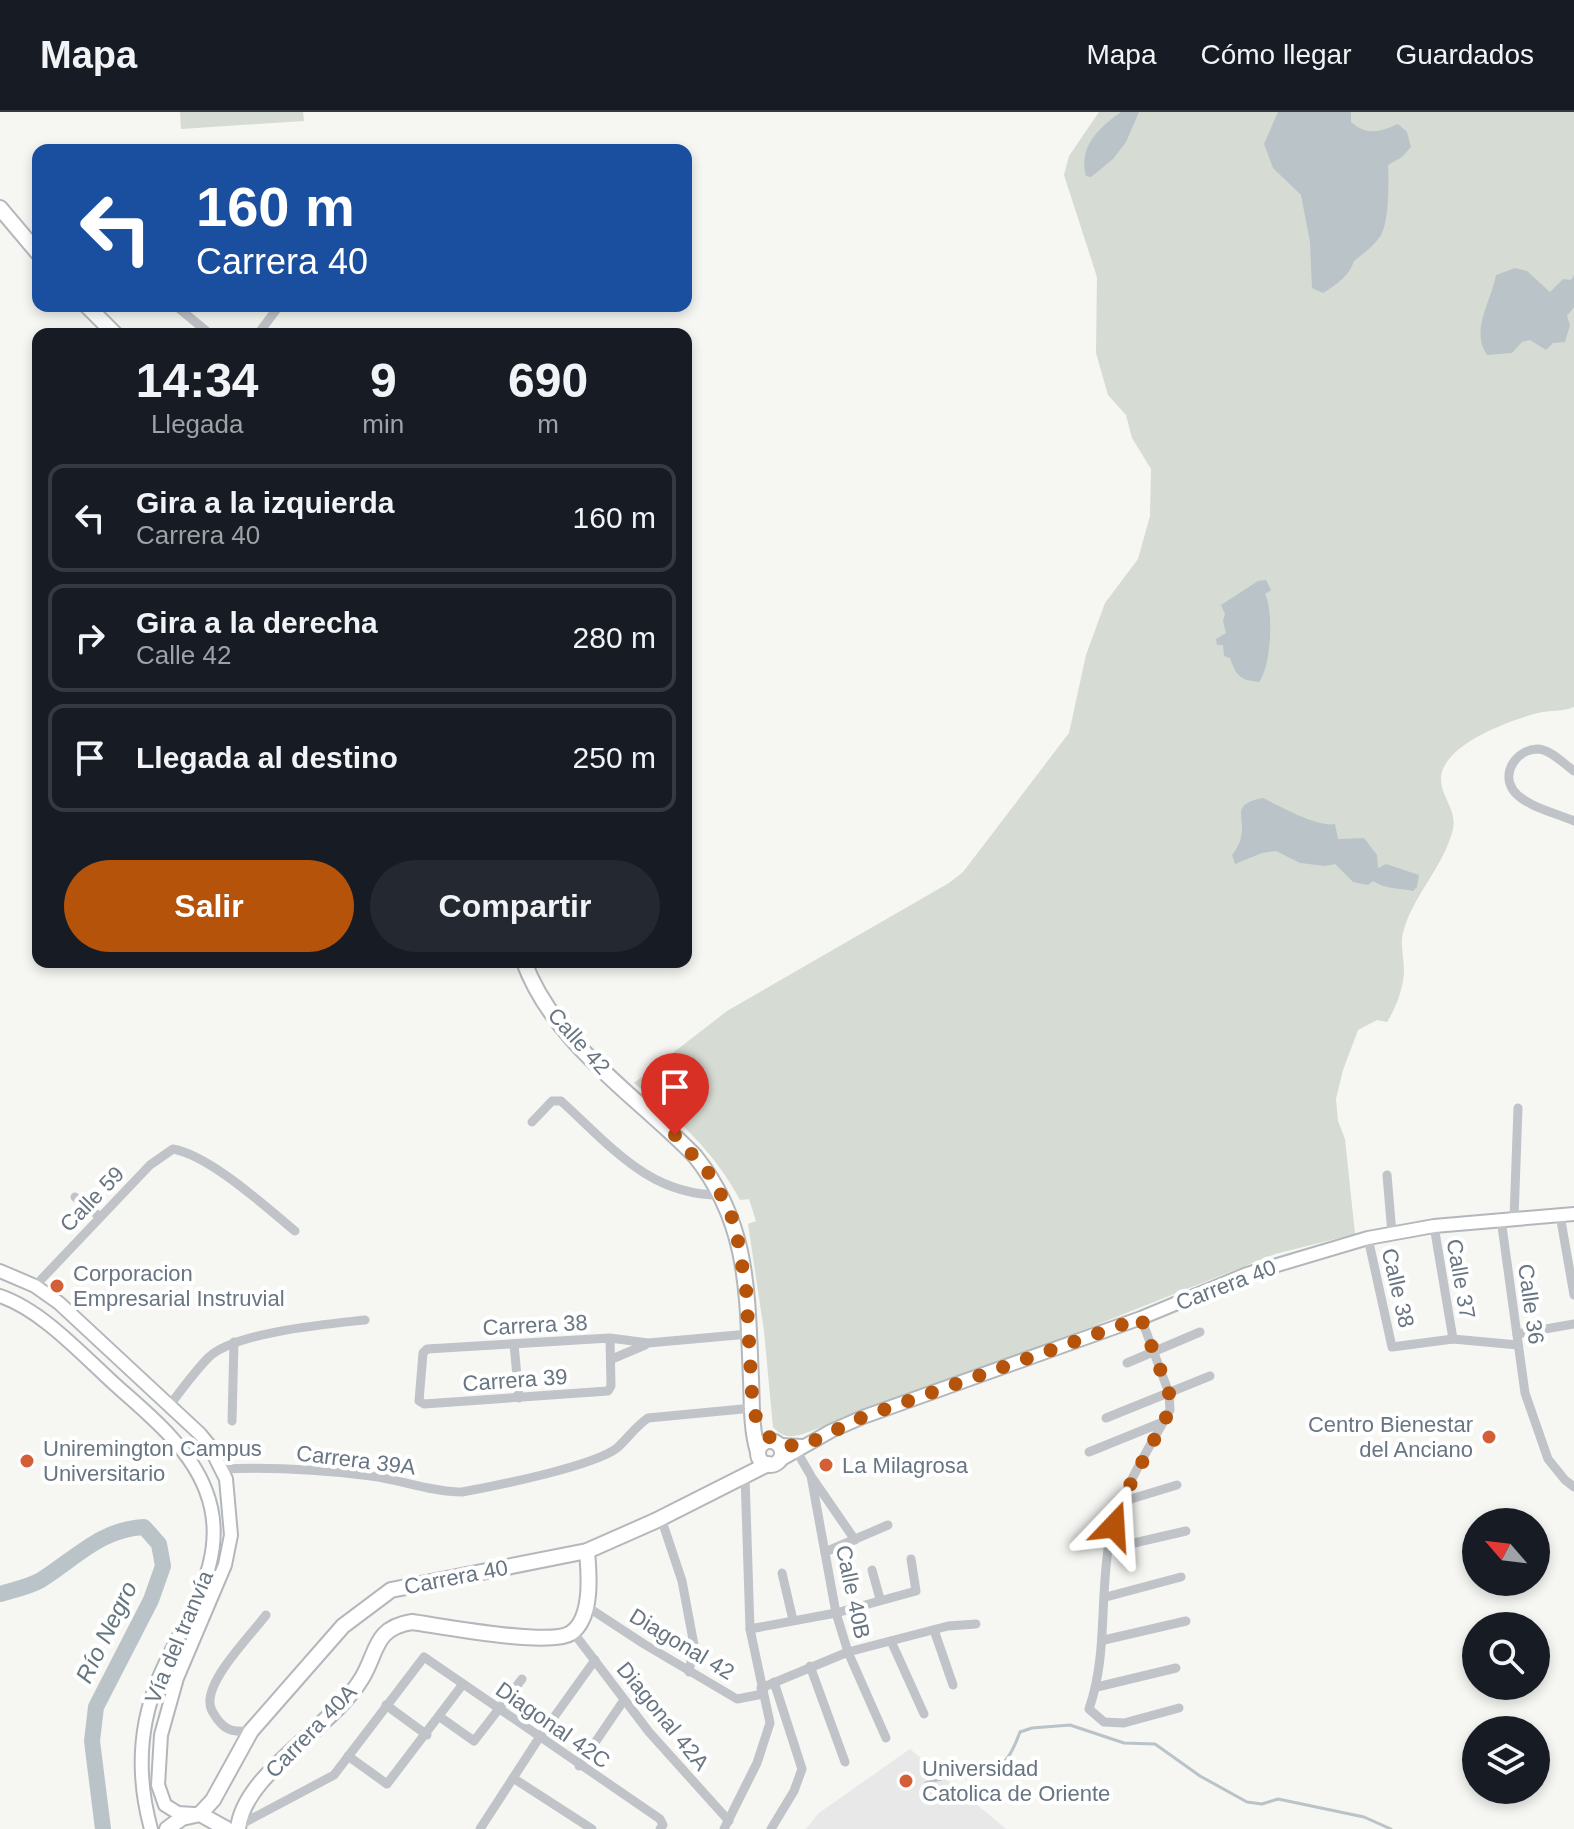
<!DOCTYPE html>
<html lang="es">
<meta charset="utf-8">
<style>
:root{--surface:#171b24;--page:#242831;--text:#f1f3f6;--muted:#9ea1a6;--line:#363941;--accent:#b45309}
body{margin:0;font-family:Helvetica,sans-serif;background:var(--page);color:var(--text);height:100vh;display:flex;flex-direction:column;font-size:30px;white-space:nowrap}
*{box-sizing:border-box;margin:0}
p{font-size:26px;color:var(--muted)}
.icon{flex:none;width:44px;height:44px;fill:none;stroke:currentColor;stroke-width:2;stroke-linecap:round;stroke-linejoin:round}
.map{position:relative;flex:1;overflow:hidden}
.sheet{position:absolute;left:32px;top:216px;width:660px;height:640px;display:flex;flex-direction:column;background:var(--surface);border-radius:16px;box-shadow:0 4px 12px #0003}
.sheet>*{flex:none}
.hud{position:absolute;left:32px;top:32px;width:660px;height:168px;border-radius:16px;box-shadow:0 4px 12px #0003;background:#1a4fa0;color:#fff;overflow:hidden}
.needle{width:52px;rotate:298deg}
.tools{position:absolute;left:1462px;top:1396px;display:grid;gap:16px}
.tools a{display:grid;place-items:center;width:88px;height:88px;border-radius:50%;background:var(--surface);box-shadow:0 4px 12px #0003;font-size:40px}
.pin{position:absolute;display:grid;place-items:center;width:68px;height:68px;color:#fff;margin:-82px -34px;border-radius:50% 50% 50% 0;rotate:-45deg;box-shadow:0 0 8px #0007}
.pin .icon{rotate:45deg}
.me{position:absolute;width:88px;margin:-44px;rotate:20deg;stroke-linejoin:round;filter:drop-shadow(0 0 6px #0008)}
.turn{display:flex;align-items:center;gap:28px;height:168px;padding:0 32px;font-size:36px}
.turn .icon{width:104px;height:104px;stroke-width:2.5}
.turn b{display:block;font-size:56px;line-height:68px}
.eta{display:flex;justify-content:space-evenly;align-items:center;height:136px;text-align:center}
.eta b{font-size:48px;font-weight:700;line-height:56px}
.button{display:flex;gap:16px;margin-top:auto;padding:16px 32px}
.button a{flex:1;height:92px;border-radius:48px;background:var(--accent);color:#fff;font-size:32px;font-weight:700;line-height:92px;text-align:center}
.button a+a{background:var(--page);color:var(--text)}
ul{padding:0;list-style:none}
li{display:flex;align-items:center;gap:24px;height:108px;margin:0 16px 12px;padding:0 16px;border:4px solid var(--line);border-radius:16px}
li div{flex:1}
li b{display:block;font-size:30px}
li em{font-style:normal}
header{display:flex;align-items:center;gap:48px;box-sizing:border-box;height:112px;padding:0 40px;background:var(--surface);border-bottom:2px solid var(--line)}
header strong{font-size:38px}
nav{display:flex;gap:44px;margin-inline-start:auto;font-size:28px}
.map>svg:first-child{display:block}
.built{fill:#e7e8e7}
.green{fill:#d6dbd3}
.water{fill:#bac3c8}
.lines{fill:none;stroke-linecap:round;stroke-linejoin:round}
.stream{stroke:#bac3c8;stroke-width:3}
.river{stroke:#bac3c8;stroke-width:16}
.secondary-casing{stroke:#b3b7bb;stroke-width:16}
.primary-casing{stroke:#b4b7bb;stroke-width:18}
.street{stroke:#c0c3c7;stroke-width:9}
.secondary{stroke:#fff;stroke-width:12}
.primary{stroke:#fff;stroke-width:14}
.route{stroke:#b45309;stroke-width:14;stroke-dasharray:0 25.2}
.poi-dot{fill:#d45f36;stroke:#fff;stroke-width:3}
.labels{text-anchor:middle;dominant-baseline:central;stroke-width:8;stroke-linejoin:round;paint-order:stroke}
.street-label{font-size:22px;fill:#687582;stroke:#fff}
.poi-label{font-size:22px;fill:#687582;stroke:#fff;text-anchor:start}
.water-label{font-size:24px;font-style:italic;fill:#63767e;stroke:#fff}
</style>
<header>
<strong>Mapa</strong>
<nav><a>Mapa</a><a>Cómo llegar</a><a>Guardados</a></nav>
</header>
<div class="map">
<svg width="1574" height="1717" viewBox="0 0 1574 1717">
<rect width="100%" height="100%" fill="#f6f6f3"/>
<!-- built -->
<polygon class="built" points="910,1637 1006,1717 806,1717 819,1701"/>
<!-- green -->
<g class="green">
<polygon points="180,0 303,0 304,9 181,17"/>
<path d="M1099,0H1574V595C1562,600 1550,598 1538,601C1510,608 1444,632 1441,665C1440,685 1457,696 1453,717C1444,755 1412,784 1403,821C1400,832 1404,847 1404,858C1404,875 1396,896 1387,910L1377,908L1358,918L1343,958L1336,987L1338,1009L1345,1027L1355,1122L1275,1142L1086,1217L803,1322C790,1326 782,1325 773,1315L764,1219L748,1112L756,1109L749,1087L740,1088C714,1039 676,1005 634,971L727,899L949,771L963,760L1069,621L1086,543L1105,491L1138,447L1150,404L1151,357L1132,326L1126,303L1108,283L1096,241L1097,165L1064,63L1069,44Z"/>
</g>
<!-- water -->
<g class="water">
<path d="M1121,0H1139L1126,30L1113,47L1091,65L1086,64C1078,34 1099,16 1121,0Z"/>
<path d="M1278,0H1351V10C1367,24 1379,20 1398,12L1407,20L1411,35L1402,45L1388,53C1389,70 1389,109 1381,123C1374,134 1364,141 1354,149C1350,163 1335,174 1323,181L1312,176L1310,130L1301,83L1273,56L1264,32Z"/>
<path d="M1515,156L1527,159L1550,180L1563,167L1571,168L1574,163V195L1567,204L1570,213L1565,230L1553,231L1546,238L1530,228L1522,230L1512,241L1487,243C1470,217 1491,191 1496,163Z"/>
<path d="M1266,468L1271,478L1265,482C1274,499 1271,555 1259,570C1240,568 1236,564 1230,546L1224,544L1223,533H1217L1216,527L1226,521L1223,509L1225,502L1221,493L1258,469Z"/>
<path d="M1263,686C1279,694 1318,716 1335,712L1338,727L1364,726L1377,743L1378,756L1386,752L1419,763L1417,775L1413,779C1400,776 1384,777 1373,769L1368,773L1353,770L1335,752L1325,754L1300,751L1276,739L1262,741L1235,752L1232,743C1236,738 1240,731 1241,725C1246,704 1229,693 1263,686Z"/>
</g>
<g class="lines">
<!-- stream -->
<path class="stream" d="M926,1671L959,1662L970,1666C1004,1651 1007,1655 1020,1620L1032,1616L1070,1613L1124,1631L1155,1632L1200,1664L1247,1690L1262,1692L1278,1687L1364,1705L1391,1717"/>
<!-- river -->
<path class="river" d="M0,1482C13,1478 29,1475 41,1468C76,1446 101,1417 144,1415L159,1432L163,1454L151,1488L96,1595L92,1629L103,1717"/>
<defs>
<g id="secondary">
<polyline points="0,1159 35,1174 59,1191 200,1322 209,1333 226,1367 231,1423 225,1453 177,1566 161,1623 158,1673 165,1693 178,1701 194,1702"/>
<path d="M0,1184C44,1199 85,1246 120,1277C152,1305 191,1338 206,1379C233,1449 183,1506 158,1568C138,1617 137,1666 151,1717"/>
<polyline points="779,1333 803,1334"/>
<polyline points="780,1348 831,1319 863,1305 1141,1206 1247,1162 1368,1126 1434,1114 1574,1102"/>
</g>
<g id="primary">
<polyline points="0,96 38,141"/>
<polyline points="87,194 115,222"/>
<path d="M524,850C555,933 636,983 695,1044C750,1113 747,1183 751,1267C752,1291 751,1317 758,1340"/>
<circle cx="770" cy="1341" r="12"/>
<polyline points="200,1702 213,1688 251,1619 343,1514 391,1478 587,1439 655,1409 768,1352"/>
<polyline points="167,1717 182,1706 200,1702 227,1717"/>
<path d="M238,1717C243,1662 333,1615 362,1566C378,1539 374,1516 412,1510C441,1514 550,1535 571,1521C593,1506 589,1462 587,1439"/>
</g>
</defs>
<!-- secondary casing -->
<use href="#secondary" class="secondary-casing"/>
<!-- primary casing -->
<use href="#primary" class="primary-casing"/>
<!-- street -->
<g class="street">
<polyline points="176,194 210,222"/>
<polyline points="258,222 279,194"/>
<path d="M1574,659C1564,652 1550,637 1537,637C1517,638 1501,660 1513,678C1524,694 1556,701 1574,709"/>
<path d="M532,1010L552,989H561C611,1034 649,1084 722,1083"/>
<polyline points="1387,1063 1392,1122"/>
<polyline points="75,1085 100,1105"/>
<polyline points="1560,1103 1574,1183"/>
<polyline points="1514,1106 1518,996"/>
<polyline points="1501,1107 1525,1281 1548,1347 1565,1368 1574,1375"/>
<polyline points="1434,1114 1453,1227"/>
<polyline points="1368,1126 1392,1235 1453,1227 1518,1233"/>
<path d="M35,1174L150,1053L173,1037C209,1043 266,1095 295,1119"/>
<path d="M1141,1206L1169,1281L1170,1298C1146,1342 1115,1387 1108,1438C1100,1492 1107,1545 1089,1597L1104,1610L1124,1611L1179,1596"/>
<polyline points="1517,1222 1574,1212"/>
<polyline points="610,1226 611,1274 608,1279 424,1292 419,1289 423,1241 427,1237 610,1226 648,1231 749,1222"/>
<polyline points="514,1232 519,1286"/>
<polyline points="612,1247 645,1233"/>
<polyline points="1127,1251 1200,1220"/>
<path d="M170,1293C182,1277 195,1259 209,1245C236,1220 328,1212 365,1208"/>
<polyline points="1106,1306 1210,1264"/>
<polyline points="232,1309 234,1230"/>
<polyline points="796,1338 811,1364 836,1501 848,1540 886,1626"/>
<polyline points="1089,1340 1163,1310"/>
<path d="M223,1357C272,1355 323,1358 371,1364C402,1368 432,1380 462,1380C496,1374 594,1354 617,1336C628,1326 636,1314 648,1306L753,1296"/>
<polyline points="813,1367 855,1428"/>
<polyline points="1121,1390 1177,1373"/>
<polyline points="661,1406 682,1469 694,1533 689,1560"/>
<polyline points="1108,1437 1186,1419"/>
<polyline points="825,1440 888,1413"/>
<polyline points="872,1458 880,1487"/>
<polyline points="782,1461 793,1508"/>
<polyline points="1106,1485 1181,1465"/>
<polyline points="586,1494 644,1532 737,1587 763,1582"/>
<polyline points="750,1517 836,1501 916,1479 911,1447"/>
<polyline points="934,1518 953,1573"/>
<polyline points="573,1520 649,1620 729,1709"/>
<polyline points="1104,1528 1186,1509"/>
<polyline points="891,1529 924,1602"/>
<polyline points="810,1554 845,1650"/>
<polyline points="1097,1575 1176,1556"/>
<polyline points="761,1576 848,1540 948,1514 976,1512"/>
<polyline points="386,1593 427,1623"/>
<polyline points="440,1605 474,1629 522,1567"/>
<path d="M251,1619C236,1620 227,1620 218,1608C214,1602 210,1598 210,1591C208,1566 251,1523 266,1503"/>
<polyline points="348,1644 387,1672 463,1572"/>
<polyline points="579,1654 624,1588"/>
<polyline points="513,1666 592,1717"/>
<polyline points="238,1714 334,1663 424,1545 660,1707 663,1713 660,1717"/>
<polyline points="480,1717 539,1626 595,1548"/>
<polyline points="724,1717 757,1651 770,1611 750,1517 745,1364"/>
<polyline points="771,1717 794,1679 802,1657 774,1570"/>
</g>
<!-- secondary -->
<use href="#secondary" class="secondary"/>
<!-- primary -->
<use href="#primary" class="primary"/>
</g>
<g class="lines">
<!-- route -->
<polyline class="route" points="675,1023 713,1066 735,1112 746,1176 753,1300 772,1329 779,1333 803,1334 863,1305 1141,1206 1169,1281 1170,1298 1121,1390 1114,1414"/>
</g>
<!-- markers -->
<g class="poi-dot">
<circle cx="57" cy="1174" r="8"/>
<circle cx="1489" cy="1325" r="8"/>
<circle cx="27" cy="1349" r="8"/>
<circle cx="826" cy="1353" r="8"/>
<circle cx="906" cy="1669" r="8"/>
</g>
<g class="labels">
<!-- street labels -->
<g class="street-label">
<text transform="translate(579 929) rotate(48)">Calle 42</text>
<text transform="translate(92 1087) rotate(-46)">Calle 59</text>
<text transform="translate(1461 1167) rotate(80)">Calle 37</text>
<text transform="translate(1226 1173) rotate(-21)">Carrera 40</text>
<text transform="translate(1398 1176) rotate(77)">Calle 38</text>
<text transform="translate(1531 1192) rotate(82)">Calle 36</text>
<text transform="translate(535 1213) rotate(-3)">Carrera 38</text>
<text transform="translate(515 1268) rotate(-4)">Carrera 39</text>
<text transform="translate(356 1348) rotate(7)">Carrera 39A</text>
<text transform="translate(456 1465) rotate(-11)">Carrera 40</text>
<text transform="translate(853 1480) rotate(78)">Calle 40B</text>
<text transform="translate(179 1525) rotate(-67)">Vía del tranvía</text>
<text transform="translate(682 1532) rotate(31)">Diagonal 42</text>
<text transform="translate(663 1604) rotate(51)">Diagonal 42A</text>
<text transform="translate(553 1613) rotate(35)">Diagonal 42C</text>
<text transform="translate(311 1619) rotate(-46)">Carrera 40A</text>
</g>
<!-- poi labels -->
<g class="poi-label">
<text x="73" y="1161">Corporacion<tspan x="73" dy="25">Empresarial Instruvial</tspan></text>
<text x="1473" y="1312" text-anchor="end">Centro Bienestar<tspan x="1473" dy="25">del Anciano</tspan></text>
<text x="43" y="1336">Uniremington Campus<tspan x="43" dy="25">Universitario</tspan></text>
<text x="842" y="1353">La Milagrosa</text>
<text x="922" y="1656">Universidad<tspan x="922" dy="25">Catolica de Oriente</tspan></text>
</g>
<!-- water labels -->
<g class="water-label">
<text transform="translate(106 1520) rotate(-64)">Río Negro</text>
</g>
</g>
</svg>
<div class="tools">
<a><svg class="needle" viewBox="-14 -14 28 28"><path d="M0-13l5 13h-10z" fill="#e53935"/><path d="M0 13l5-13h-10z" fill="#9ea1a6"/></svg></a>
<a><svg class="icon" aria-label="search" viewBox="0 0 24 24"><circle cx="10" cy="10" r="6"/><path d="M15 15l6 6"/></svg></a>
<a><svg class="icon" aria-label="layers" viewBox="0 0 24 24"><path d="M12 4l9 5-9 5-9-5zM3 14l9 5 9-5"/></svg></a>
</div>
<div class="pin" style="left:675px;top:1023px;background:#d93025"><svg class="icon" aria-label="arrive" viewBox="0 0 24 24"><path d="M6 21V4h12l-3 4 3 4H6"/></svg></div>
<svg class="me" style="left:1114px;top:1414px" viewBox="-20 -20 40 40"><path d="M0-17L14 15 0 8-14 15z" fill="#b45309" stroke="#fff" stroke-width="4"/></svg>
<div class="hud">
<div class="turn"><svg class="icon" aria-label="left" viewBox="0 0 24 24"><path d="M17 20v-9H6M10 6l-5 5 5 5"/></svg><div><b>160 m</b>Carrera 40</div></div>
</div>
<section class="sheet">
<div class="eta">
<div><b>14:34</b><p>Llegada</p></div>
<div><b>9</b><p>min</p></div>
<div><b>690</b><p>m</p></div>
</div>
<ul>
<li><svg class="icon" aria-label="left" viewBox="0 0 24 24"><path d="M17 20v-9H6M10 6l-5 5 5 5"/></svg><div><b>Gira a la izquierda</b><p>Carrera 40</p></div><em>160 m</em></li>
<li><svg class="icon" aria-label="right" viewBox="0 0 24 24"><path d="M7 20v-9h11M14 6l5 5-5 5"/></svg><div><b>Gira a la derecha</b><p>Calle 42</p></div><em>280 m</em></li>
<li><svg class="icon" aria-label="arrive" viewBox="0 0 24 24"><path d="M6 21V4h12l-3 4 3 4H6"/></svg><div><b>Llegada al destino</b></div><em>250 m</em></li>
</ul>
<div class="button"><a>Salir</a><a>Compartir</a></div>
</section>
</div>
